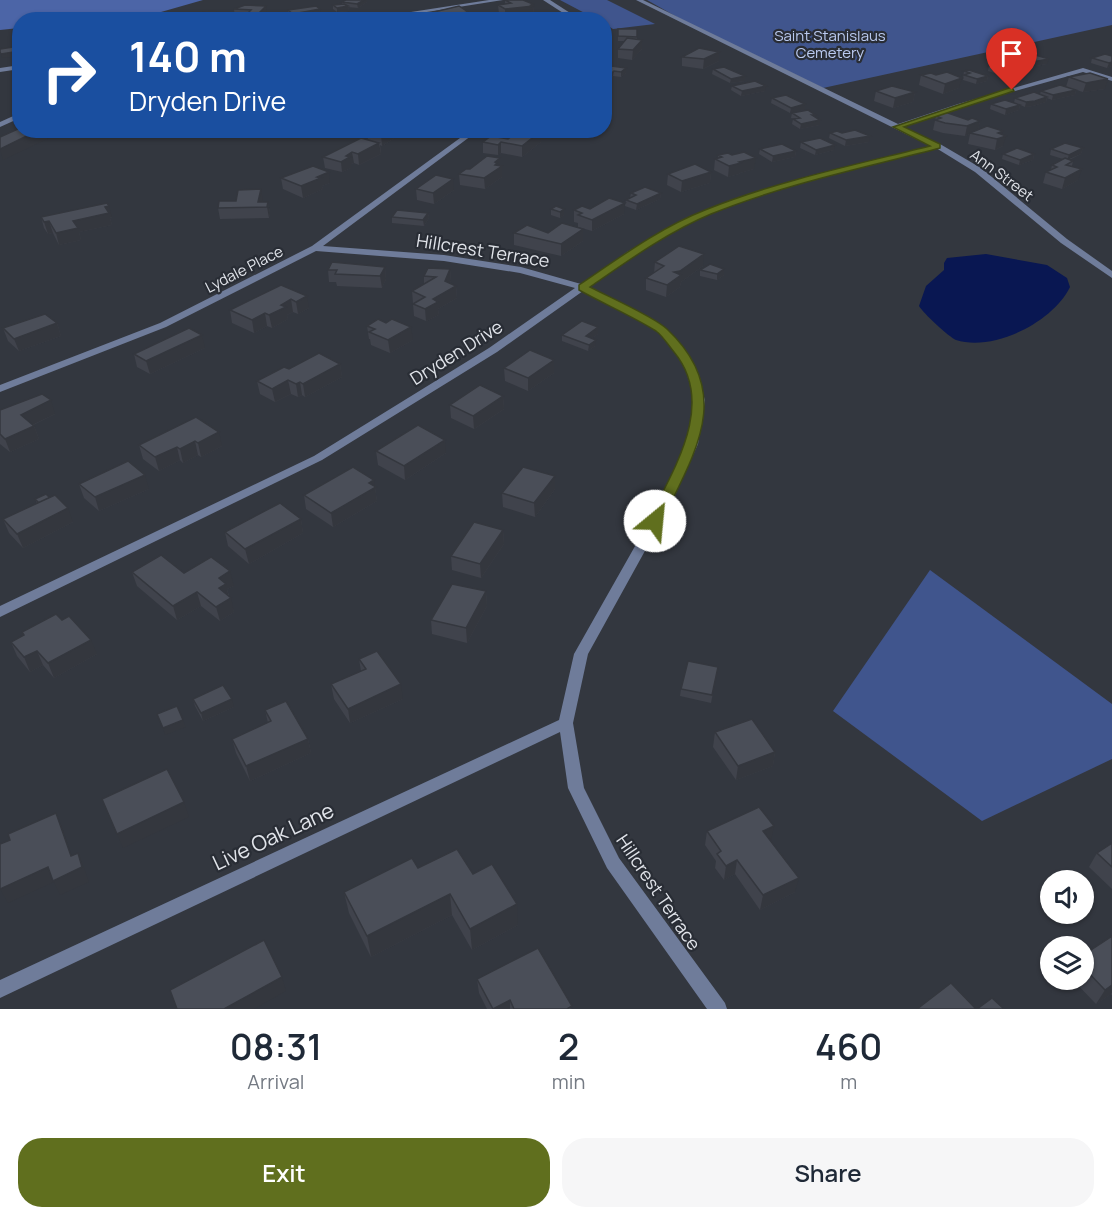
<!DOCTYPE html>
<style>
:root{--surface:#fff;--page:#f6f6f7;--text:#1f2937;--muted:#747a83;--accent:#606f1e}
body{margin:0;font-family:Manrope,sans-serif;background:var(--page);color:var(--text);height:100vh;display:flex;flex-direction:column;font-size:22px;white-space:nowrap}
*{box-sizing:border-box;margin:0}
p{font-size:20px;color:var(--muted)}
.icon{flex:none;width:33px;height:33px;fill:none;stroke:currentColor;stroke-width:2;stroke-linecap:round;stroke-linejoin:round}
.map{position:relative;height:1009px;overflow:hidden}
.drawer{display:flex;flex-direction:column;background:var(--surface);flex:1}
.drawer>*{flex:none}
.top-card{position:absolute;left:12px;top:12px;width:600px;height:126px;border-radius:24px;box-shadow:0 2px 4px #0004;background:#1a4fa0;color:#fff;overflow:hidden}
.fabs{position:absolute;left:1040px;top:870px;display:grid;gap:12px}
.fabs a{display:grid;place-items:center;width:54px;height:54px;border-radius:50%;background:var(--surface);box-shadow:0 2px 4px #0004;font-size:30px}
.pin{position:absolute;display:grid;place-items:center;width:51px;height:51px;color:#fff;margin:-62px -26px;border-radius:50% 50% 50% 0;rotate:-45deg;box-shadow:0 0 6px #0007}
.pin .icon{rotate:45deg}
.me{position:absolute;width:66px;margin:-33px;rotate:28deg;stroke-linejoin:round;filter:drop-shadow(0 0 4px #0008)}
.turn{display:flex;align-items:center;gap:21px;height:126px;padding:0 18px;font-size:27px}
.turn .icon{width:78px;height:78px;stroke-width:2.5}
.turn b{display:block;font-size:42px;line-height:51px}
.eta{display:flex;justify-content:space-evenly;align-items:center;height:102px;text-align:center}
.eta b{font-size:36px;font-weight:600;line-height:42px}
.cta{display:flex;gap:12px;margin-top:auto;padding:12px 18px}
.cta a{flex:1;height:69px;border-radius:24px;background:var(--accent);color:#fff;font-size:24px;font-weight:600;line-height:69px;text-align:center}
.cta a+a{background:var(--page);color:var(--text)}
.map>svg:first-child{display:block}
.green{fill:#40558d}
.forest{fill:#4c65a7}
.water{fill:#091752}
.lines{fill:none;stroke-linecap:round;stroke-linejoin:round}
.street{fill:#6f7c9a;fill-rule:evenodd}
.wall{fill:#40434c}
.shaded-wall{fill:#34373e}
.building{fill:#4a4e58;stroke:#34373e;stroke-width:1.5}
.route{fill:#606f1e;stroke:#3e4814;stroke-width:1.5}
.labels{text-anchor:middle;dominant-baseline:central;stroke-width:4.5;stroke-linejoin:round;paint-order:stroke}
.far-park-label{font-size:15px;fill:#bacaf0;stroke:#292d35}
.far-street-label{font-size:15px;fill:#e1e4ea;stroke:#292d35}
.street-label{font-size:18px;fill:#e1e4ea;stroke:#292d35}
.near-street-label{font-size:21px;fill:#e1e4ea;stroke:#292d35}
</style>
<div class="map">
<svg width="1112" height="1009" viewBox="0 0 1112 1009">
<rect width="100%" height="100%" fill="#33373f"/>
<!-- green -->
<g class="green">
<polygon points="560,0 607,0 655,24 613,29 605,24 604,20 596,19"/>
<polygon points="647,0 1112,0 1112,25 823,88 684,21"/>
<polygon points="930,570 1112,704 1112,759 982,821 833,711"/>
</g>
<!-- forest -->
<polygon class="forest" points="0,0 203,0 154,14 100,19 20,20 19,28 0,30"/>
<!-- water -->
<path class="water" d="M986,254L1047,265L1067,278L1070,287C1053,322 994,352 956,340C949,337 923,313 919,306L926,286L944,270V263L947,258Z"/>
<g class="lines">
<!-- street -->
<g class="street">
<polygon points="489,0 503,0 376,20 359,20"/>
<polygon points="543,0 550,0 581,20 574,20"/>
<path d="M636,0H643L898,124L958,104L1083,68L1112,77V81L1083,72L962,106L904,127L940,144L981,168L1067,239L1112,271V278L1061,243L975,172L936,148C860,169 778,184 706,216C664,235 626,261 589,287L665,328L693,362L705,400L698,444L672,502L588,654L573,723L584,788L619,858L725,1003L727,1009H707L607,868L568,788L560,732L0,998V980L559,720L574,654L660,502L686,444L695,400L683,362L659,332L583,291L497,352L322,460L0,617V606L314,456L489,348L575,288L520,273L444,261L316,251L166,327L0,392V385L160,323L312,246L471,130H479L323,246L444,255L521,267L581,284L627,252L677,223L703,211L768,188L930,146Z"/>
<polygon points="20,65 20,69 0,72 0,68"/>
<polygon points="20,113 20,118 0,127 0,122"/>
</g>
</g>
<!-- wall -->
<g class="wall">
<polygon points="346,0 367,0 367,2 358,8 348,7 349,11 337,12 333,9 333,5 342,4 342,2"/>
<polygon points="505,0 533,6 534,15 505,18 499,14 498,5 505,4"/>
<polygon points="245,5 267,14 262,20 247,20 246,19 235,18 234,9"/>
<polygon points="288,10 321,14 294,19 289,15"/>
<polygon points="434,12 468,20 435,20"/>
<polygon points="618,29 637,29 637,39 642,40 642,49 632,60 618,58 618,49 625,41 618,41"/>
<polygon points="719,52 719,61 703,69 682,66 682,57"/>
<polygon points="1112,56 1112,66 1107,68 1091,63 1092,58"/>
<polygon points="1018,58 1047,64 1030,67 1017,63"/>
<polygon points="604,65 626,68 626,73 621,77 613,76 609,80 604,79"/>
<polygon points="989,66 1019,68 1018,72 1004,76 988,71"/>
<polygon points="713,69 745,81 730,83 712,74"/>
<polygon points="964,71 988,76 987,81 976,84 963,80"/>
<polygon points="921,75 959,88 943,94 919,85"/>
<polygon points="1069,77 1105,89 1083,92 1076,90 1075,95 1052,100 1047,98 1046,102 1033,106 1025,107 1020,105 1019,110 1005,115 990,109 991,104 1014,103 1015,98 1040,94 1041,91 1066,87"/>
<polygon points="732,86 765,91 741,96 731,90"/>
<polygon points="876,91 915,92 913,102 893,108 874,101"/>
<polygon points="772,98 805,104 805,110 790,113 771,103"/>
<polygon points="792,113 820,120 820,125 800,129 792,124 793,119 791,118"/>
<polygon points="936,116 980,121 978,130 1002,135 1003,146 995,150 968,144 970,134 965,136 943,133 933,130"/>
<polygon points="415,130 411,133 404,132 382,146 380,145 381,154 359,165 354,163 351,164 351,168 342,172 325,168 323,157 368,140 367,132 370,131"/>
<polygon points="541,131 541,142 522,157 501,153 498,155 483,153 483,142 508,139"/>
<polygon points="830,133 869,142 845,146 829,138"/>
<polygon points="801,142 834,150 815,155 800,148"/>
<polygon points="1083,148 1081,154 1069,160 1073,161 1072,166 1078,180 1062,189 1043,183 1046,172 1051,170 1052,165 1063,159 1050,155 1051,149"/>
<polygon points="760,149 796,151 795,157 772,162 759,154"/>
<polygon points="1003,154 1034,154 1033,160 1019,165 1002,159"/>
<polygon points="718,155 754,169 740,173 739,174 728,177 714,170 715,159 718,158"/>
<polygon points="500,165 502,177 485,189 460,185 459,174 470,169"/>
<polygon points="711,172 710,183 681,192 667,185 668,174"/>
<polygon points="281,178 330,183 322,186 323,189 303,198 283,189"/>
<polygon points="416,189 454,190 434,204 417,200"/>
<polygon points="631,193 661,193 660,199 636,210 625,206 626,200 630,198"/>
<polygon points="263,201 263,202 268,202 270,213 269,218 220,219 218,208"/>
<polygon points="556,206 564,215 560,218 551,215 551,209"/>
<polygon points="590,209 624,214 592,231 578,227 578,223 574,222 574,210"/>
<polygon points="428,213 429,218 424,226 392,223 392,217"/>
<polygon points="41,217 112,217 110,218 112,225 79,232 81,240 59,245 53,233 48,234 44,228"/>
<polygon points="583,229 583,241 561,256 514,245 514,233 548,233"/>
<polygon points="655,262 703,266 681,282 680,287 666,297 646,290 646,278 654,273"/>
<polygon points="385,267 386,279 382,288 337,286 336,282 329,282 328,270"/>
<polygon points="450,269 451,281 450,283 456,286 457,298 438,309 439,315 426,321 414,316 412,291 424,284 424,276"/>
<polygon points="700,270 724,275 717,280 700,276"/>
<polygon points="281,285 309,308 298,314 293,312 287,315 288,319 272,328 267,326 254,333 232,323 230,310"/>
<polygon points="57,323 61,336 19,351 8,341 3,328"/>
<polygon points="367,326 413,340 390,353 371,345 370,339 369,339"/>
<polygon points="598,327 598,334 592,338 595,346 588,351 562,341 562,335"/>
<polygon points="205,348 150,374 137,367 134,354"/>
<polygon points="554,360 554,373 528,391 505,381 504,368"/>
<polygon points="340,364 342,377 305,397 302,395 298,397 291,394 275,402 260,394 257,381 289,369"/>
<polygon points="503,396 504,409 474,429 451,418 450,405"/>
<polygon points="0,410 55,414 33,425 34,426 39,439 10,452 0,444"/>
<polygon points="196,417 222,446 201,457 198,455 183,463 180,460 159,471 143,459 139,445"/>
<polygon points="376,451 446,453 405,480 378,465"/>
<polygon points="79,484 149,489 99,511 84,498"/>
<polygon points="375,487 377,501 333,527 306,509 304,495"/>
<polygon points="555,489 535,517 503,507 502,493"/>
<polygon points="35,499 73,522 23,548 9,533 3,519 37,504"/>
<polygon points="301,519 303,533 249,564 228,546 225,532"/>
<polygon points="503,530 504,544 481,578 452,570 451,556"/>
<polygon points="132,572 184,573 234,586 227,589 234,612 220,621 201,606 177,620 137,586"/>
<polygon points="486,591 487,606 467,643 432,634 431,620"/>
<polygon points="22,632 97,654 54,678 43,665 30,672 17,656 11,642 23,635"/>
<polygon points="359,659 403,699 350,723 334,699 331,684 361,671"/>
<polygon points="718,667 711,703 680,696 681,689"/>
<polygon points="193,699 234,707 203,721 195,706"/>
<polygon points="265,710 308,739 311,753 250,781 236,753 232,739 268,723"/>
<polygon points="715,732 775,752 773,766 736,780 713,747"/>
<polygon points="707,831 771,841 795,892 760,910 735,874 724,880 715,868 716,861 705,845"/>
<polygon points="1112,843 1112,889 1089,867 1097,853"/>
<polygon points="473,874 518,925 472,950 452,915 371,957 349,913 344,892"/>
<polygon points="1112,936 1112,995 1111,994 1096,1004 1073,980 1083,980 1083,955"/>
<polygon points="477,979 572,1009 487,1009 479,993"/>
</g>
<!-- shaded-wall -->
<g class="shaded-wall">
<polygon points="364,0 367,0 367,2 358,8 357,4"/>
<polygon points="533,4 534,15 505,18 505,9"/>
<polygon points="266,6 267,14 262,20 257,20 257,15"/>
<polygon points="348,6 349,11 337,12 337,8"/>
<polygon points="320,9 321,14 294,19 293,14"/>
<polygon points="468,12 468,20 444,20 443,17"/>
<polygon points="642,40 642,49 632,60 633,50"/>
<polygon points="20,51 20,56 2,58 1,54"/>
<polygon points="719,52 719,61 703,69 704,59"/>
<polygon points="1049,59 1047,64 1030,67 1032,62"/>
<polygon points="1112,62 1112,66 1107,68 1109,63"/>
<polygon points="626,68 626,73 621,77 621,72"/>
<polygon points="1019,68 1018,72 1004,76 1006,72"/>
<polygon points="614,71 613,76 609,80 609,75"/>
<polygon points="745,76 745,81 730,83 731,79"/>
<polygon points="988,76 987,81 976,84 977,79"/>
<polygon points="962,78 959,88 943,94 945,84"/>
<polygon points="1108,79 1105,89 1083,92 1086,83"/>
<polygon points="766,86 765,91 741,96 742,91"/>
<polygon points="1076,90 1075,95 1052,100 1053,95"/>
<polygon points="915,92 913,102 893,108 895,98"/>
<polygon points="1047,97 1046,102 1033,106 1025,107 1026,102"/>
<polygon points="805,104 805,110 790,113 791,108"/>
<polygon points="1020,105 1019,110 1005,115 1006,109"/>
<polygon points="820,120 820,125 800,129 801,124"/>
<polygon points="980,121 978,131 965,136 967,126"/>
<polygon points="39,130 62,130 62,132 3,160 0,149"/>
<polygon points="388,130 404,130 404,132 382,146 381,135"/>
<polygon points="541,131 541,142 522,157 522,146"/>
<polygon points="1003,131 1001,138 1006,136 1003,146 995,150 998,133"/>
<polygon points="870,136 869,142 845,146 846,140"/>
<polygon points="501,142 501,153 498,155 498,145"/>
<polygon points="379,143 381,154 359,165 358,154"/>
<polygon points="835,145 834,150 815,155 816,150"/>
<polygon points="1083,148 1081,154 1067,160 1069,155"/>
<polygon points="796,151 795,157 772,162 773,156"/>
<polygon points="352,152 354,163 351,164 351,168 342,172 341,162 346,156"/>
<polygon points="1034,154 1033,160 1019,165 1020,160"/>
<polygon points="500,158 500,167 502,166 502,177 485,189 484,178 495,162"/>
<polygon points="756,158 754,169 740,173 739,174 728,177 729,166 739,162"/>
<polygon points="1082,169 1078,180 1062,189 1065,178"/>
<polygon points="329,172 330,183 322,186 323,189 303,198 301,186 317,177"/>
<polygon points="711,172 710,183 681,192 682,181"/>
<polygon points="453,179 454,190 434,204 433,193"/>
<polygon points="261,189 263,201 262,207 258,202"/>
<polygon points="661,193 660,199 636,210 637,204"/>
<polygon points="268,202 270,213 269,218 267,207"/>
<polygon points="625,203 624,214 592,231 592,220"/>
<polygon points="109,206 112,217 110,218 112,225 79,232 81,240 59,245 56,233 73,221 105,207"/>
<polygon points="564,209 564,215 560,218 560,212"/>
<polygon points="428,213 429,218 424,226 423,220"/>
<polygon points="49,221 53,233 48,234 44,222"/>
<polygon points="583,229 583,241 561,256 561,244"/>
<polygon points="704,254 703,266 681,282 680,287 666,297 667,285 674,272"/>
<polygon points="385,267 386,279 382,288 380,276"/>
<polygon points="450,269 451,281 446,292 456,286 457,298 438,309 439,315 426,321 425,309 433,299 445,281"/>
<polygon points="724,269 724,275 717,280 717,274"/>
<polygon points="307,296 309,308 298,314 296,302"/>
<polygon points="291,299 293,312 287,315 288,319 272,328 269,315 281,305"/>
<polygon points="265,313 267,326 254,333 252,320"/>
<polygon points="57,323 61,336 19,351 14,339"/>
<polygon points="411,327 413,340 390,353 388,340"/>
<polygon points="598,327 598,334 586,342 586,336"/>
<polygon points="202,335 205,348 150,374 146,361"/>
<polygon points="596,340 595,346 588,351 589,345"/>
<polygon points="554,360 554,373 528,391 528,378"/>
<polygon points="340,364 342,377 305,397 303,384"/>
<polygon points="288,380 291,394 275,402 272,389"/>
<polygon points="300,382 302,395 298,397 296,384"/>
<polygon points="503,396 504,409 474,429 473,416"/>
<polygon points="51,400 55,414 26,428 21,415"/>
<polygon points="34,426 39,439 10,452 5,439"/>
<polygon points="219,432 222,446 201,457 198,443"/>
<polygon points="445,440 446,453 405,480 404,466"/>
<polygon points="195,441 198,455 183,463 180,449"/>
<polygon points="177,447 180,460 159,471 155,457"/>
<polygon points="145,475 149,489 99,511 95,497"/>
<polygon points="555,476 555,489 535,517 534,503"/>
<polygon points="374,480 377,501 333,527 331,513"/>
<polygon points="68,508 73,522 23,548 17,534"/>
<polygon points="301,519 303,533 249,564 245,549"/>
<polygon points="503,530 504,544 481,578 480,564"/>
<polygon points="230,571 234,586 227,589 229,598 219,588 219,578"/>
<polygon points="486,591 487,606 467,643 466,628"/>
<polygon points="197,592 201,606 177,620 173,606"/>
<polygon points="231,598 234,612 220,621 216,607"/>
<polygon points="91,640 97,654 54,678 48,663"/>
<polygon points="37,651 43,665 30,672 24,657"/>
<polygon points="401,684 403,699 350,723 348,709"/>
<polygon points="232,699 234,707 203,721 201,713"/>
<polygon points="183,720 186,727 165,735 163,728"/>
<polygon points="308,739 311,753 250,781 246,766"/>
<polygon points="775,752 773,766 736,780 738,766"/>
<polygon points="184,802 189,817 123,848 117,834"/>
<polygon points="56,813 62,828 77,870 78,853 84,868 89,882 60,895 54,882 8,903 0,889 71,856"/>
<polygon points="774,826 771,841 763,831"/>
<polygon points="737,860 735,874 724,880 726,866"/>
<polygon points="799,878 795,892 760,910 763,895"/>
<polygon points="450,894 452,915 371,957 367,936"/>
<polygon points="517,904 518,925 472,950 470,929"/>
<polygon points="282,977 286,991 254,1009 224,1009"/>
<polygon points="1112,985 1112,993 1111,994 1096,1004 1105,990"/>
<polygon points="510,1000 510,1009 493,1009"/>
</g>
<!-- building -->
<g class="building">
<polygon points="346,0 364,0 357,4 342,2"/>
<polygon points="505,0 523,0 533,4 531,5 534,6 505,9 498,5 511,3"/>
<polygon points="344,4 348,6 337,8 333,5"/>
<polygon points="245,5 266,6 257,15 246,15 251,10 234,9"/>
<polygon points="316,6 320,9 293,14 288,10"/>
<polygon points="459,6 468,12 443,17 434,12"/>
<polygon points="215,11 221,16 216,17 218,19 184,20 208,16 204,12"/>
<polygon points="148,15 152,20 120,19"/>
<polygon points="413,15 419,18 412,20 385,20 382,18"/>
<polygon points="540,15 543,20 525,20 524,16"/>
<polygon points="618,29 637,29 637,37 618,36"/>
<polygon points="627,38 642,40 633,50 618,49"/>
<polygon points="20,46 20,51 1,54 0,52 0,49"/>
<polygon points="699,48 719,52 704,59 682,57"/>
<polygon points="1032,54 1049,59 1032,62 1018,58"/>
<polygon points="1105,54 1112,56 1112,62 1109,63 1092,58"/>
<polygon points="1003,62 1019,68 1006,72 989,66"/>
<polygon points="604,65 626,68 621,72 614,71 609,75 604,74"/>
<polygon points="724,67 745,76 731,79 713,69"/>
<polygon points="969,70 988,76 977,79 964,75 970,73 964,71"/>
<polygon points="947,72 962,78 945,84 921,75 931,73 936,75"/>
<polygon points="1090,73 1108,79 1086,83 1069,77"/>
<polygon points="755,81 766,86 742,91 732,86"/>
<polygon points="1060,85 1076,90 1053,95 1041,91"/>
<polygon points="892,86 915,92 895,98 876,91"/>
<polygon points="1034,92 1047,97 1035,101 1026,102 1015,98"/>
<polygon points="786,95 805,104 791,108 772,98"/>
<polygon points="1005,100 1020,105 1006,109 991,104"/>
<polygon points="808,110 816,115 812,115 820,120 801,124 793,119 800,118 792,113"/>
<polygon points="945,112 968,120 972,118 980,121 967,126 945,123 935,120 941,118 936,116"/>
<polygon points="987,126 1003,131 998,133 1006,136 997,139 970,133"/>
<polygon points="20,128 20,130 39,130 0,149 0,137"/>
<polygon points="370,130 388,130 381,135 367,132"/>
<polygon points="519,130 541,131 522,146 501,142 498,145 483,142 491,136 508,139"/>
<polygon points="855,130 870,136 846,140 830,133 837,131 842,133"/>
<polygon points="361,138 379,143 358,154 352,152 346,156 350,157 341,162 323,157"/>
<polygon points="820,138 835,145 816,150 801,142"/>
<polygon points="1065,143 1083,148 1069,155 1051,149"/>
<polygon points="782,144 796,151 773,156 760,149"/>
<polygon points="1017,148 1034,154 1020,160 1003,154"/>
<polygon points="744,152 756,158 739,162 741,163 729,166 715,159 722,157 718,155 728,153 732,155"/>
<polygon points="487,156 500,158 495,162 497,163 495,165 502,166 484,178 459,174 466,169 470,169"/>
<polygon points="1065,158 1073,161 1066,165 1082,169 1065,178 1046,172 1057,167 1052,165"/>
<polygon points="695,164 711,172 682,181 668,174"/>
<polygon points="313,166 329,172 317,177 321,178 301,186 281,178"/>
<polygon points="436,175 453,179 433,193 416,189"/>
<polygon points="645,187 661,193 637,204 626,200 636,195 631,193"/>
<polygon points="261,189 258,202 268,202 267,207 218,208 219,201 236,201 238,190"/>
<polygon points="609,198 625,203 592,220 578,215 582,213 574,210 582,206 590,209"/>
<polygon points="107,203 109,206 105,207 109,213 73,221 78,228 56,233 49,221 44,222 41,217"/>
<polygon points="556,206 564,209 560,212 551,209"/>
<polygon points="397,210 428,213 423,220 392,217"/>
<polygon points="562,223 583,229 561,244 514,233 527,225 548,233"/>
<polygon points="679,246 704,254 680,271 674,272 681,275 667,285 646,278 664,266 655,262"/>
<polygon points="332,262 385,267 380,276 335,274 337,270 328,270"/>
<polygon points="710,264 724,269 717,274 700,270"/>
<polygon points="428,268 450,269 445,281 456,286 433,299 438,302 425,309 413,304 425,297 412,291 436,277 424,276"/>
<polygon points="281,285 307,296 296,302 291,299 281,305 286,307 269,315 265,313 252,320 230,310"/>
<polygon points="45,314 57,323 14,339 3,328"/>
<polygon points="378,319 386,323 392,319 411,327 388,340 369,332 375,329 367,326"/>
<polygon points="582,321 598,327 586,336 596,340 589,345 562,335"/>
<polygon points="189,328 202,335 146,361 134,354"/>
<polygon points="530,350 554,360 528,378 504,368"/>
<polygon points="319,353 340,364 303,384 300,382 296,384 288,380 272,389 257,381 284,367 289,369"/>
<polygon points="480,385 503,396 473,416 450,405"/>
<polygon points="42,394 51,400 21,415 34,426 5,439 0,434 0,410"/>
<polygon points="196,417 219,432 198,443 195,441 180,449 177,447 155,457 139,445"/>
<polygon points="418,425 445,440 404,466 376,451"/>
<polygon points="128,461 145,475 95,497 79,484"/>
<polygon points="353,467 374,480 369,483 376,487 331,513 304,495"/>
<polygon points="523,467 555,476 534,503 502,493"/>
<polygon points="46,494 50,498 39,503 35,499"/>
<polygon points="55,495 68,508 17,534 3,519"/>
<polygon points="280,503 301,519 245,549 225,532"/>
<polygon points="474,522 503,530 480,564 451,556"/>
<polygon points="161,555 184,573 211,557 230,571 219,578 226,584 219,588 231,598 216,607 197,592 173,606 132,572"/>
<polygon points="452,584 486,591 466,628 431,620"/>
<polygon points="56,614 62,620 69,616 91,640 48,663 37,651 24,657 11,642 24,635 22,632"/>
<polygon points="377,651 401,684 348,709 331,684 366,669 359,659"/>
<polygon points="688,661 718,667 712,695 681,689"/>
<polygon points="223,685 232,699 201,713 193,699"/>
<polygon points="286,701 308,739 246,766 232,739 271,721 265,710"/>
<polygon points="177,706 183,720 163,728 157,714"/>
<polygon points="752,719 775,752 738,766 715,732"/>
<polygon points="167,769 184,802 117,834 102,799"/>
<polygon points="759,807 774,826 763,831 799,878 763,895 737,860 726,866 717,854 721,851 707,831"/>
<polygon points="56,813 71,856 78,853 82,867 53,881 48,867 0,889 0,844 10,840 8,834"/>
<polygon points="1112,843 1112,867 1097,853"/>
<polygon points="457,849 473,874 492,864 517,904 470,929 450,894 367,936 344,892 412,858 418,868"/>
<polygon points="1112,936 1112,985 1105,990 1083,967 1083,955"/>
<polygon points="264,940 282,977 224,1009 177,1009 170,990"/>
<polygon points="538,948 572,1006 567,1009 514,1009 510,1000 493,1009 477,979"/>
<polygon points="951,983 976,1009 917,1009"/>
<polygon points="992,998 1004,1009 977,1009"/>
</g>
<!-- route -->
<path class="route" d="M1012,87L1014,91L904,127L940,144V148C864,168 785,184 711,214C668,232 629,260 590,287C609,297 653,316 667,329C735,393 695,452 662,521L655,525L650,524L648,521C673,470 717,404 674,352C668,345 663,336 656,331C632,316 604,304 579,290V285C619,258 659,228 705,210C777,181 854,165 930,146L893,127Z"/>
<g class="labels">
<!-- far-park labels -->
<g class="far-park-label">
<text x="830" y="35">Saint Stanislaus<tspan x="830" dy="17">Cemetery</tspan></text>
</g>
<!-- far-street labels -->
<g class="far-street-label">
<text transform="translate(1002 175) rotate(37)">Ann Street</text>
<text transform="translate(244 269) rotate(-27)">Lydale Place</text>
</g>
<!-- street labels -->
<g class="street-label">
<text transform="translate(483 250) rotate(9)">Hillcrest Terrace</text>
<text transform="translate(456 352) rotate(-32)">Dryden Drive</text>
<text transform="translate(659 892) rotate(56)">Hillcrest Terrace</text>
</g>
<!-- near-street labels -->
<g class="near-street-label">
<text transform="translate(273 836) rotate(-25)">Live Oak Lane</text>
</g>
</g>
</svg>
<div class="fabs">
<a><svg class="icon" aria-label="sound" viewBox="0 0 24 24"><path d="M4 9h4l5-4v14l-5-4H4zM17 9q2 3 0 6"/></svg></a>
<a><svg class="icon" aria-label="layers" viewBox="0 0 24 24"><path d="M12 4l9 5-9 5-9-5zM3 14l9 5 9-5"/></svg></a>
</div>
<div class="pin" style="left:1012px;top:90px;background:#d93025"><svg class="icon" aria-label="arrive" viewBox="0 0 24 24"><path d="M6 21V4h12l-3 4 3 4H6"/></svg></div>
<svg class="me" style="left:655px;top:521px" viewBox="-20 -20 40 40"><circle r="19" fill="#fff"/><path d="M0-13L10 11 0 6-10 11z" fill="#606f1e"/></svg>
<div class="top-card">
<div class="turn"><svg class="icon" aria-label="right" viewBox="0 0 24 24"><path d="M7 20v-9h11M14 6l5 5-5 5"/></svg><div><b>140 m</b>Dryden Drive</div></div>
</div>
</div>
<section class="drawer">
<div class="eta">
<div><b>08:31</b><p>Arrival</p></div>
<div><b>2</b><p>min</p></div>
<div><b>460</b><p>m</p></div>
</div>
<div class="cta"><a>Exit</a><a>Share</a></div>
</section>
